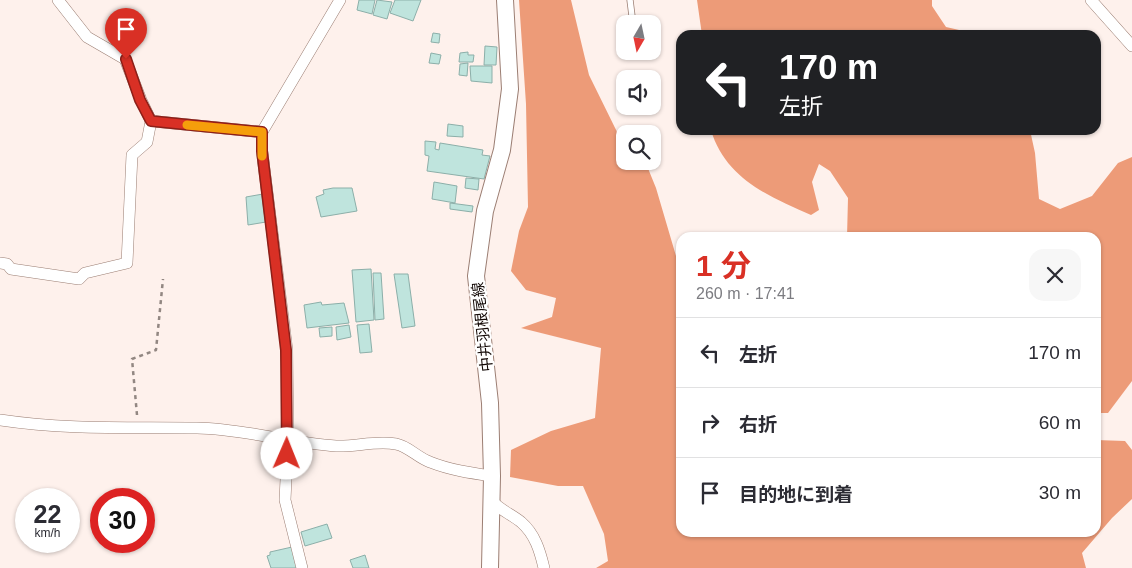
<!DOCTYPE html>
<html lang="ja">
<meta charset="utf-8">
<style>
:root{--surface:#fff;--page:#f7f7f7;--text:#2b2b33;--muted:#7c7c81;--line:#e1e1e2;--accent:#d93025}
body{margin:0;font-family:Arial,"Noto Sans JP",sans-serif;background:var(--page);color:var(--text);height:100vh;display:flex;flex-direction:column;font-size:19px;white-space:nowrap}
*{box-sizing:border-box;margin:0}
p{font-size:16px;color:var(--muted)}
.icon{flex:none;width:28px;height:28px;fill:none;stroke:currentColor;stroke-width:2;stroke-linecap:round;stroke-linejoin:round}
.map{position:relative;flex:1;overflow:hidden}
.sheet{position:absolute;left:676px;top:232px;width:425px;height:305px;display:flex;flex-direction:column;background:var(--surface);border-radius:15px;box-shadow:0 1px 4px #0004}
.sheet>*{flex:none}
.top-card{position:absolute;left:676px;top:30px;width:425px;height:105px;border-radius:15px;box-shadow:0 1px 4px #0004;background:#202124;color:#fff;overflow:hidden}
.needle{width:32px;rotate:189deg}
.tools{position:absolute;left:616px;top:15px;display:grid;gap:10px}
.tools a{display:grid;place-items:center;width:45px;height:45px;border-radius:10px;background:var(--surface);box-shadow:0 1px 4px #0004;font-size:25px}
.speed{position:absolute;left:15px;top:488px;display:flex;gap:10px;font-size:25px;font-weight:700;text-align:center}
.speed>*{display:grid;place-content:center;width:65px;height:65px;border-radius:50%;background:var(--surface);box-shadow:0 1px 4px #0004;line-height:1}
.speed small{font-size:12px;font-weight:400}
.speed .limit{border:8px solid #d22;background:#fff;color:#111}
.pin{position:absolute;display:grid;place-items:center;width:42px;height:42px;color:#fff;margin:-51px -21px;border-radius:50% 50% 50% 0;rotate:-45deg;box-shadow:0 0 5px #0007}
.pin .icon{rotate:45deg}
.me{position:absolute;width:55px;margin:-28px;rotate:1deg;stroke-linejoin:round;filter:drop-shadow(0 0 4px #0008)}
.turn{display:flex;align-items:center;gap:18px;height:105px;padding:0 20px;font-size:22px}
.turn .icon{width:65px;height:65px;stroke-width:2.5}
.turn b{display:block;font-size:35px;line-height:42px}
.round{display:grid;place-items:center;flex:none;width:52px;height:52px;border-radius:15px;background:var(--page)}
.head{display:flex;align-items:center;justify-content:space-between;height:85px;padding:0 20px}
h1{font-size:30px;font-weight:700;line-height:38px;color:var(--accent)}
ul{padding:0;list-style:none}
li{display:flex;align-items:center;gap:15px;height:70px;padding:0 20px;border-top:1px solid var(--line)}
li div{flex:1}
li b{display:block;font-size:19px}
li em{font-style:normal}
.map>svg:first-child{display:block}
.forest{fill:#ed9b78}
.building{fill:#bfe4dd;stroke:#8cafa9}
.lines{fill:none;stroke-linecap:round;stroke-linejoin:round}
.lane-casing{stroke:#9b7e73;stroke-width:7}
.street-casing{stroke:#9b7e73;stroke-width:12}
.secondary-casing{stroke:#9b7e73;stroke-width:18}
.path{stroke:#928782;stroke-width:2.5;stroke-dasharray:4 4;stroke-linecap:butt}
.lane{stroke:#fff;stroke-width:5.5}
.street{stroke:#fff;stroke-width:11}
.secondary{stroke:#fff;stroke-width:16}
.route-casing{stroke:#8d1f18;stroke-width:12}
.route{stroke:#d93025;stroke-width:9}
.slow{stroke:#f59e0b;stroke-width:9}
.labels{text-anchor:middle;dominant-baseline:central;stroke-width:4.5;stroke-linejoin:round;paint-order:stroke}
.street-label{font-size:15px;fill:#130906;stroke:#fff}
</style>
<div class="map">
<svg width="1132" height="568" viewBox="0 0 1132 568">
<rect width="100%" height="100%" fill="#fef1ec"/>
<!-- forest -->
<g class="forest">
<polygon points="519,0 571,0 589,75 620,138 625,139 625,161 645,161 656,188 681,273 681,532 1096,532 1096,440 1125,441 1132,450 1132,499 1112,518 1082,553 1086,568 596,568 608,561 604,534 583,486 558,486 510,477 511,450 551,431 595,418 601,348 521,328 552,317 556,298 526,290 511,271 519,231 528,207 526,104"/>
<polygon points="697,0 932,0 932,6 946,27 981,35 702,35"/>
<path d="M711,130H1030L1035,153L1039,199L1060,209L1092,196L1118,163L1132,157V381L1108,413H1096V238L847,237L848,198L830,171L819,164L812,182L819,210L811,215C769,197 725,178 711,130Z"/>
</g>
<!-- building -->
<g class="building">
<polygon points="359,0 375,0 372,14 357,10"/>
<polygon points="377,0 392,2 387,19 373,15"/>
<polygon points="395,0 421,0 413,21 390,13"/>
<polygon points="433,33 440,34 439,43 431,42"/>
<polygon points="485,46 497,47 496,65 484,65"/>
<polygon points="468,52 468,55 474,55 473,62 459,62 460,53"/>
<polygon points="431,53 441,55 439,64 429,63"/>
<polygon points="468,63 467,76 459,75 460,64"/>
<polygon points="470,66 492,66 492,83 471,81"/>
<polygon points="448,124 463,126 463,137 447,136"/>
<polygon points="425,141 436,142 435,149 439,150 440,143 483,150 482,155 490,156 484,179 427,171 429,156 425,155"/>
<polygon points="466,178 479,179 478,190 465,188"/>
<polygon points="434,182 457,186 455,203 432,199"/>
<polygon points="333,188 352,188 357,211 321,217 316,197 324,194 323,190"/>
<polygon points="263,194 266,222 248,225 246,197"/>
<polygon points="450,203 473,206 472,212 450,209"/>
<polygon points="371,269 374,320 356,322 352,270"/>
<polygon points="373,273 381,273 384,319 375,320"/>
<polygon points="394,274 408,274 415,326 402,328"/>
<polygon points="321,302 322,305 344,303 349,323 307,328 304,305"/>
<polygon points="369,324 372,352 360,353 357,325"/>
<polygon points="349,325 351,337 337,340 336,327"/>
<polygon points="332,327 332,336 320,337 319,328"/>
<polygon points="327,524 332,538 305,546 301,532"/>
<polygon points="292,547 300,568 271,568 267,556 270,555 270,552"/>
<polygon points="365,555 369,568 353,568 350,560"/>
</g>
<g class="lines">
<defs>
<polyline id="lane" points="630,0 633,24"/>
<g id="street">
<polyline points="58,0 87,37 125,59 141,100 151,121 262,132"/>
<polyline points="1091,0 1132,46"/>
<polyline points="0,263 7,264 11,269 79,279 85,273 127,263 132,155 147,142 151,121"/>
<path d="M0,420C66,430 131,427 197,428C245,429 290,443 336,446C356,447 376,440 396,444C408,446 418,458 430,462C450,470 471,473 492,476"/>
<path d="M492,501C500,510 511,514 521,522C535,534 540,551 544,568"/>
<polyline points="302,568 285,500 288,438 287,350 262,151 262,132 340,0"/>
</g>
<polyline id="secondary" points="490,568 492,476 490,403 476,276 485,211 502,150 510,89 505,0"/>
</defs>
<!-- lane casing -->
<use href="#lane" class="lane-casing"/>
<!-- street casing -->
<use href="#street" class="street-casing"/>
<!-- secondary casing -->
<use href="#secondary" class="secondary-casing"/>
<!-- path -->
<polyline class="path" points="137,415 132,359 156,350 163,279"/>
<!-- lane -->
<use href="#lane" class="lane"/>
<!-- street -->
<use href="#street" class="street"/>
<!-- secondary -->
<use href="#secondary" class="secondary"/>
</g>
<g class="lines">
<defs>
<polyline id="route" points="126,59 140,100 151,121 262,132 262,151 286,350 287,454"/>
</defs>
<!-- route casing -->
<use href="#route" class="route-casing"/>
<!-- route -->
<use href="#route" class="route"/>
<!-- slow -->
<polyline class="slow" points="187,125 262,132 262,156"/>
</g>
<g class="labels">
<!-- street labels -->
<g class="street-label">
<text transform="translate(482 327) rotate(-96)">中井羽根尾線</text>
</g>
</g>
</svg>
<div class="tools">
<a><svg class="needle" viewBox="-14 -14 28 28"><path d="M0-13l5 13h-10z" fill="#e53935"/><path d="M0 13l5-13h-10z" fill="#7c7c81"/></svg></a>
<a><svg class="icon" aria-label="sound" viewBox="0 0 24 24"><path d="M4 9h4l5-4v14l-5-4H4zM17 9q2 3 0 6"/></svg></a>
<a><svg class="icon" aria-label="search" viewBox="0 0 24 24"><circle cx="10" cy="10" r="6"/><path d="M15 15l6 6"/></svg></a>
</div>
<div class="speed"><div>22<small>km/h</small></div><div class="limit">30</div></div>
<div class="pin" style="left:126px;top:59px;background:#d93025"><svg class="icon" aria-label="arrive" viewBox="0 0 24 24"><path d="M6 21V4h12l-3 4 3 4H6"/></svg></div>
<svg class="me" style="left:287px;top:454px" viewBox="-20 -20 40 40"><circle r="19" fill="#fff"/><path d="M0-13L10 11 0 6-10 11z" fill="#d93025"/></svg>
<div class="top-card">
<div class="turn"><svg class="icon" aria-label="left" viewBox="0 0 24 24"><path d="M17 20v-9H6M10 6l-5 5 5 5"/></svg><div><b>170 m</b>左折</div></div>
</div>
<section class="sheet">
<div class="head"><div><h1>1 分</h1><p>260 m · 17:41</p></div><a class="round"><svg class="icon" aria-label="close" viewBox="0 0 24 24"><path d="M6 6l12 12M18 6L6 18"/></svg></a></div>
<ul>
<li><svg class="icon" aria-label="left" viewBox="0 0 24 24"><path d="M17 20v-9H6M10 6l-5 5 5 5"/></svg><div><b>左折</b></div><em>170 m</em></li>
<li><svg class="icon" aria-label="right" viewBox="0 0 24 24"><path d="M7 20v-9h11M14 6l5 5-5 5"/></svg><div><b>右折</b></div><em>60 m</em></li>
<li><svg class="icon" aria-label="arrive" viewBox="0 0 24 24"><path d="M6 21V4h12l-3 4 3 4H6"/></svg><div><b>目的地に到着</b></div><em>30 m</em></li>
</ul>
</section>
</div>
